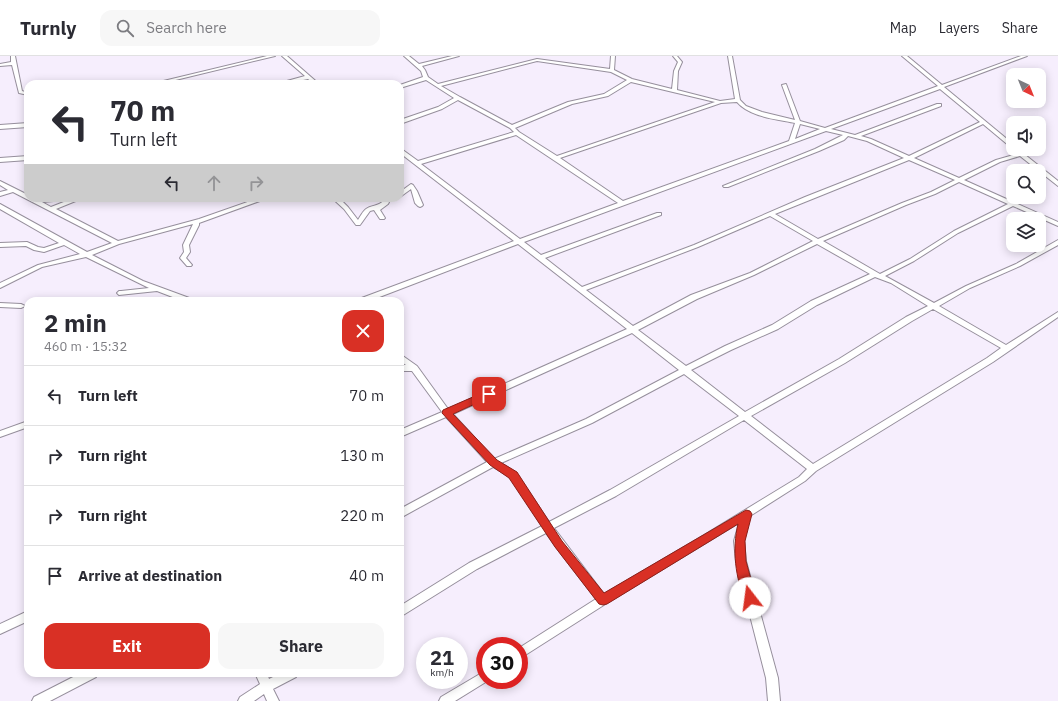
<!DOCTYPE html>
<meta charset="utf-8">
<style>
:root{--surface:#fff;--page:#f7f7f7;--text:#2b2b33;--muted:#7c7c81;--line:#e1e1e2;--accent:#d93025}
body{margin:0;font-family:"IBM Plex Sans",sans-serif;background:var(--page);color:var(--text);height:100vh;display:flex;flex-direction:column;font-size:15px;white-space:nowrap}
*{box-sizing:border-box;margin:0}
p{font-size:13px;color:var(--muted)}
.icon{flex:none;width:22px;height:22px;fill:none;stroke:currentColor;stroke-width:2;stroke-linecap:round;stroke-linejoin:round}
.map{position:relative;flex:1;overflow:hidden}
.side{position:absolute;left:24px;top:241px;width:380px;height:380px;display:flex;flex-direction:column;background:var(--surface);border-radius:12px;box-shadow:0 2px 10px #0003}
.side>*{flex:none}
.guide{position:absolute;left:24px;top:24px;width:380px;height:122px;border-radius:12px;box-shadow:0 2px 10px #0003;background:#fff;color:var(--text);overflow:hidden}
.needle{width:26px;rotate:137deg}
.tools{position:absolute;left:1006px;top:12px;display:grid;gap:8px}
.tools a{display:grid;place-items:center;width:40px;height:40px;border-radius:8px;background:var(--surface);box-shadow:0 2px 10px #0003;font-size:20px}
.speed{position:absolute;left:416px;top:581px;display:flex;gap:8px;font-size:20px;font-weight:700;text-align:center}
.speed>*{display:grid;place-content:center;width:52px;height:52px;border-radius:50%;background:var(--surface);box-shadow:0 2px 10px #0003;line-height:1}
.speed small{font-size:10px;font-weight:400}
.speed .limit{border:6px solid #d22;background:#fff;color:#111}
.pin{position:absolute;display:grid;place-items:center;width:34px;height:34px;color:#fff;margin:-17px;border-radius:8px;box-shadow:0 2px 6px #0006}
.me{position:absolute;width:44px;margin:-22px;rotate:345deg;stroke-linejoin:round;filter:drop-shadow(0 0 3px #0008)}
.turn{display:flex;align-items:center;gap:14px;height:84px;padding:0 20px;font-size:18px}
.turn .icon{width:52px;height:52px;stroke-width:2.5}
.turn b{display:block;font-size:28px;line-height:34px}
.lanes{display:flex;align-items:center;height:38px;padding:0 20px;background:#0003;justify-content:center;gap:20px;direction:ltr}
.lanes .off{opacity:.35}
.round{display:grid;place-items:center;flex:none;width:42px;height:42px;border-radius:12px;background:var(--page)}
.head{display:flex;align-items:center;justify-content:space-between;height:68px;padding:0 20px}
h1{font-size:24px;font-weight:800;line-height:30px}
.cta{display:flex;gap:8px;margin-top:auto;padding:8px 20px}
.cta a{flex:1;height:46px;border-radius:12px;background:var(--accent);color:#fff;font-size:16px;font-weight:800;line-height:46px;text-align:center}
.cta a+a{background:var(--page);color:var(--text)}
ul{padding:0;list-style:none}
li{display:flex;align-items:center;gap:12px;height:60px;padding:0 20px;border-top:1px solid var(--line)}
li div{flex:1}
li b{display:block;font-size:15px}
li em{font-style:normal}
header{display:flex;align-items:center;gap:24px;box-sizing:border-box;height:56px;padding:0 20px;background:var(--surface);border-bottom:1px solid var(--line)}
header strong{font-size:19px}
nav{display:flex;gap:22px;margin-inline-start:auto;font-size:14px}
.search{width:280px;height:36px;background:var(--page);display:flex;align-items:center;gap:10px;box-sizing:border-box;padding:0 14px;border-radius:12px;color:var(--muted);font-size:15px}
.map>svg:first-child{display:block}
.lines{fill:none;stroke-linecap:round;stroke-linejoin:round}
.street-casing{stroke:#968f9c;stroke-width:2}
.street{fill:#fff;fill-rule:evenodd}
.route{fill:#d93025;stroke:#8d1f18}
</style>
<header>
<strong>Turnly</strong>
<div class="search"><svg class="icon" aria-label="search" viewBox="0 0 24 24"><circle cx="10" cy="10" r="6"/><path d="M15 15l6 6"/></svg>Search here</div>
<nav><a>Map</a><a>Layers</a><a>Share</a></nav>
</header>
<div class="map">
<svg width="1058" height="645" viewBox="0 0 1058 645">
<rect width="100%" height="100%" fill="#f6eefd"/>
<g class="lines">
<defs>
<g id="street">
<polygon points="11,0 15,0 22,35 28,37 28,39 19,37 12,9 0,10 0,8 11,6"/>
<polygon points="267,0 275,0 159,28 151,28"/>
<polygon points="282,0 287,0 319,28 314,28 308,23 284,28 276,28 305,20"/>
<path d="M404,0H409L419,8L452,0H459L422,10L425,14L428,21L438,28L537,3L610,13L611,0H615L614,14L632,23L672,33L674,15L678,6L673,0H677L682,6L678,15L677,34L720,45L735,43L728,0H732L740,44L746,50L762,56L795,64L782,29L786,28L800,65L825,72L938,30L902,0H907L942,29L1021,0H1027L944,31L1013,88V93L983,68L914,102L959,122L996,104L1017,98L1014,95L1019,94L1058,125V130L1020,100L1000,106L964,124L1058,166V170L1013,150L958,177L914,205L885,220L934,247L966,230L1016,208L1058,184V189L1020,210L970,232L939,250L1006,289L1058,256V261L993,306L816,415L805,425L750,460L744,485L746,505L778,622L780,645H768L766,622L736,505L734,485L739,467L607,547L519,603V592L596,543L556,491L546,477L477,513L400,561V550L469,507L542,470L510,421L493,411L400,462V453L487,406L446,361L400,381V374L442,356L412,315H400V309H406L400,305V298L417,310L448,353L627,273L518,188L369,245H358L359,243L514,185L400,97V92L418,105L514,76L510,72L458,44L442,53L400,68V64L438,51L454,42L426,24L400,32V29L423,21L421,15ZM537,5L611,16L627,24L604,38L568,46L512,69L460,41L441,30ZM631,26L715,46L557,100L519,76L515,72L572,48L608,40ZM940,33L980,66L909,100L871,83L861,80L941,50V48H937L855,79L831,73ZM737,46C750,61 776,63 795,67L789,85L623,145L560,102L721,47ZM800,68L820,73L795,83ZM826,75L843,79L815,93L723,130L724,131H728L819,95L844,84L848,80L867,85L904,102L805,141L694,189L582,231L545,202L661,159V157H657L541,199L524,186ZM516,79L618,147L520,183L421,108ZM909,104L955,124L931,136L902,147L818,183L775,158ZM959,126L1008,148L954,175L910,203L880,218L823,185L906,149L935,138ZM770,160L813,185L750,217L691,239L633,270L586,234L698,191ZM817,188L870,218L811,245L772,269L725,290L686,310L638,274L697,243L754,219ZM875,221L891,227L928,250L906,261L839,303L745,356L691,314L731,294L778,273L817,249ZM933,253L1001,292L987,302L813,408L751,360L845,307L912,265ZM632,277L679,314L586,363L494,403L453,358ZM684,318L739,360L610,434L549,466L516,417L501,407L592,367ZM744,364L807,413L799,421L704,479L604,538L554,472L616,440Z"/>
<polygon points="28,67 28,71 0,73 0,69"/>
<polygon points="28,100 28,104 0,106 0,102"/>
<polygon points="0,125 28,139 28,142 36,143 68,142 65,144 42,146 51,151 74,142 83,142 56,153 118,185 199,163 259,142 268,142 199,167 199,169 189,189 190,196 186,202 192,209 191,210 187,210 180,202 184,196 183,189 193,168 119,188 92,199 143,225 192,243 193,245 183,245 157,235 119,239 117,237 119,235 121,235 149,232 86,201 42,211 0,232 0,227 38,209 80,198 64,189 44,196 34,194 26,190 0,191 0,187 27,186 38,191 44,192 59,187 0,153 0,148 87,196 112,187 13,136 0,140 0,136 8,134 0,129"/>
<polygon points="411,128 413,129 417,135 423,149 422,150 420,151 418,150 415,147 411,133 400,141 400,136"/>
<path d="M332,142H339L348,151L358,164C360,161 363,155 366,153C373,148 381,151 385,142H391L388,148L380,154L385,162L384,163H380L374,154L370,155L360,169H356L344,153Z"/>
<polygon points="0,247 21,248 25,250 21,252 0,251"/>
<polygon points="28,365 28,371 0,381 0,375"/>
<polygon points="28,555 28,565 0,578 0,568"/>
<polygon points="485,615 485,624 489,624 455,645 439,645 441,641"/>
<polygon points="81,617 98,617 96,621 50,645 32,645 34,641"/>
<polygon points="255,617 267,617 269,623 281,617 298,617 296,621 273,633 279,645 267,645 264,638 254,645 238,645 240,641 260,628"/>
</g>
</defs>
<!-- street casing -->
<use href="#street" class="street-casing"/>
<!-- street -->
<use href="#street" class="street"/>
</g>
<!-- route -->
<path class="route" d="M489,334L494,338L492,340L453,358L497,404L517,416L562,485L604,537L746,454L750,455L752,458L745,485L746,505L756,542L754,546L750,547L746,546C735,522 732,493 738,468L607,548L603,549L599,548L555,491L509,422L490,409L442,357L443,354Z"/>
</svg>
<div class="tools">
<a><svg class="needle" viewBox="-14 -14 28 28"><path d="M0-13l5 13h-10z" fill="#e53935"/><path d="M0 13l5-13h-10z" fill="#7c7c81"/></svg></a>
<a><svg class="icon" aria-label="sound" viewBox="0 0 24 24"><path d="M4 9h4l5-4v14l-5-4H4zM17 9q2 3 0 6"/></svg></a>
<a><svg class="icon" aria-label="search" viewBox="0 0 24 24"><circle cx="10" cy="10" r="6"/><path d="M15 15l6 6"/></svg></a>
<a><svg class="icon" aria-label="layers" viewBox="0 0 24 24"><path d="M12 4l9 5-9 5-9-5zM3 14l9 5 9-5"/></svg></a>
</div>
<div class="speed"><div>21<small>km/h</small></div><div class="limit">30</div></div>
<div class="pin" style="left:489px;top:338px;background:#d93025"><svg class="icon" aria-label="arrive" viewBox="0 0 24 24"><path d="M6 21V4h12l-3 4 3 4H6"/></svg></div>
<svg class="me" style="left:750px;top:542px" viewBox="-20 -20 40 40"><circle r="19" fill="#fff"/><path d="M0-13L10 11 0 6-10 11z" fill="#d93025"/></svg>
<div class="guide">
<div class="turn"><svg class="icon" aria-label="left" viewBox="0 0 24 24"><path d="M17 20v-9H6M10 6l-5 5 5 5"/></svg><div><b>70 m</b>Turn left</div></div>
<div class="lanes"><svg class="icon" aria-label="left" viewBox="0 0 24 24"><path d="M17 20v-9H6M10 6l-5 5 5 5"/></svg><svg class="icon off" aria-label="ahead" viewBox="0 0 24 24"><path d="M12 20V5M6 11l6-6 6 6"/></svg><svg class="icon off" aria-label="right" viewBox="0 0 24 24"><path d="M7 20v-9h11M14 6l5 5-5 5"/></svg></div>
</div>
<section class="side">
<div class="head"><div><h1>2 min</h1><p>460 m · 15:32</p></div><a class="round" style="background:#d93025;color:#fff"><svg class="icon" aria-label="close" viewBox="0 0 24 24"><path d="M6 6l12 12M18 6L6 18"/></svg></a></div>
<ul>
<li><svg class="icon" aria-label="left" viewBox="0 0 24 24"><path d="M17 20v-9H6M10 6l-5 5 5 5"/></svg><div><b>Turn left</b></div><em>70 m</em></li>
<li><svg class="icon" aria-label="right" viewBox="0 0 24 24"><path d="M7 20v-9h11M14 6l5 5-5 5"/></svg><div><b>Turn right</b></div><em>130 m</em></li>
<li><svg class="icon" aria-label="right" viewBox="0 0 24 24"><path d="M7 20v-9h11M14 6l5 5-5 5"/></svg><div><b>Turn right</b></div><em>220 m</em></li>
<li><svg class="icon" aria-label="arrive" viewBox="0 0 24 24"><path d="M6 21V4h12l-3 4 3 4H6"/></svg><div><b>Arrive at destination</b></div><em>40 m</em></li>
</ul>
<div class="cta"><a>Exit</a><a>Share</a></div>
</section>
</div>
